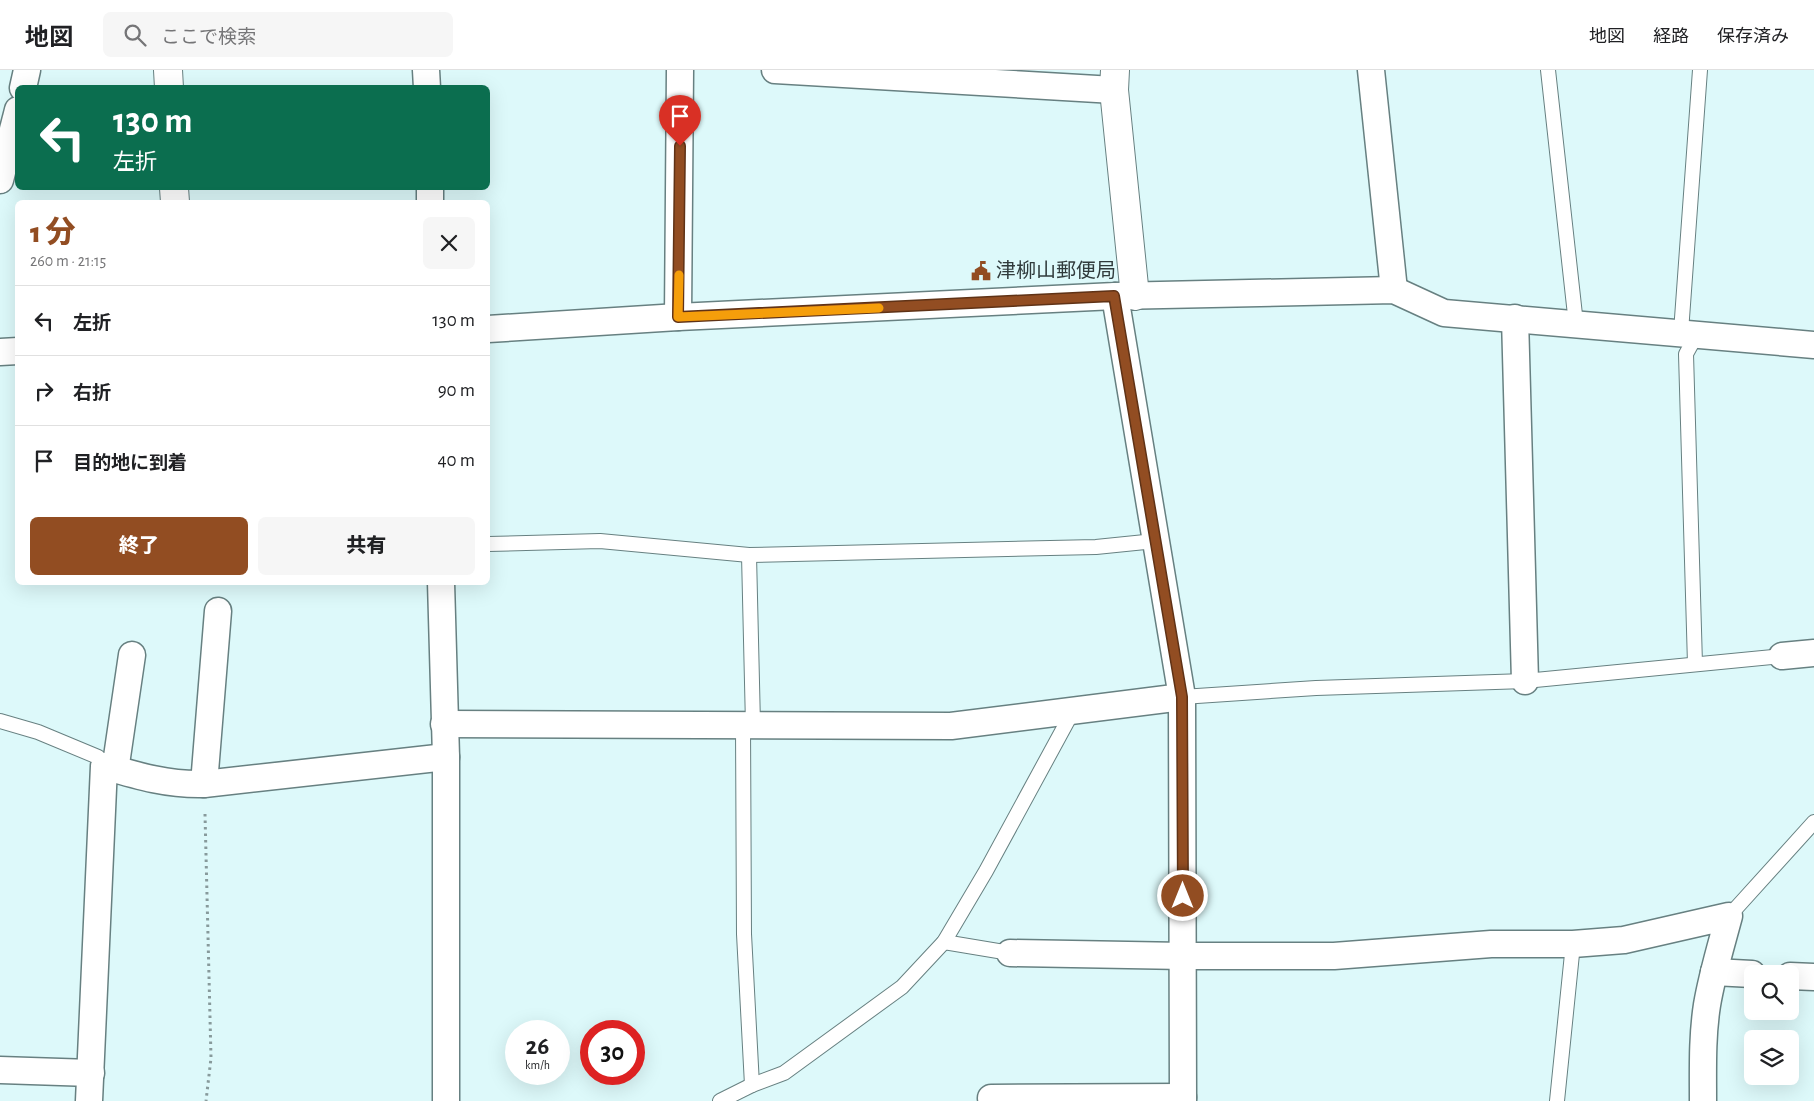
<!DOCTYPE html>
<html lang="ja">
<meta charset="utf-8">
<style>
:root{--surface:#fff;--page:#f6f6f6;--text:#202124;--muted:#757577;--line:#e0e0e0;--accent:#924d22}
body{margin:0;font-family:"Alegreya Sans","Noto Sans JP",sans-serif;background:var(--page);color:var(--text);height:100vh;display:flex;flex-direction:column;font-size:19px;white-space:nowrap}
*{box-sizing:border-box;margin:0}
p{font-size:16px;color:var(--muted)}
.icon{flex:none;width:28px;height:28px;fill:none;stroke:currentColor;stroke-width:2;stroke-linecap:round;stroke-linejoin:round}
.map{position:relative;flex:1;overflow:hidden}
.drawer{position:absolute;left:15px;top:130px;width:475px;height:385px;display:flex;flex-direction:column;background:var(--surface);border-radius:8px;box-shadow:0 5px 20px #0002}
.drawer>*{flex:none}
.hud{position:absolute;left:15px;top:15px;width:475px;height:105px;border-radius:8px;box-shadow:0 5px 20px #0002;background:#0b6e4f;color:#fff;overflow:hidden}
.controls{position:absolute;left:1744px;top:895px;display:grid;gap:10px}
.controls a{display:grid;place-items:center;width:55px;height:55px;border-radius:8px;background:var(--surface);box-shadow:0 5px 20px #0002;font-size:25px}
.speed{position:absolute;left:505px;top:950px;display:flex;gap:10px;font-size:25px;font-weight:700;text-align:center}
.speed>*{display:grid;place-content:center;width:65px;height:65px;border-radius:50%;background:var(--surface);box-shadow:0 5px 20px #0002;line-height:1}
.speed small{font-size:12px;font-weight:400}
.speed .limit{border:8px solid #d22;background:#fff;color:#111}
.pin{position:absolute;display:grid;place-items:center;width:42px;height:42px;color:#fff;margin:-51px -21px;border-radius:50% 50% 50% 0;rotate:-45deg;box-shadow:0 0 5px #0007}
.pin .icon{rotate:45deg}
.me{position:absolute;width:55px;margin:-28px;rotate:0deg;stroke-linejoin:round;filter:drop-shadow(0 0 4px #0008)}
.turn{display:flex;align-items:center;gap:18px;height:105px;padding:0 15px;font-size:22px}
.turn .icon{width:65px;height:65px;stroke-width:2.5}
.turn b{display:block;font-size:35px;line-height:42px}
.round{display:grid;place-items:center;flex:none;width:52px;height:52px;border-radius:8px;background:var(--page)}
.summary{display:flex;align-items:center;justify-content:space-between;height:85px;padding:0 15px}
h1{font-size:30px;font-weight:800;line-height:38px;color:var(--accent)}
.action{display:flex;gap:10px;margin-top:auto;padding:10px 15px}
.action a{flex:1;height:58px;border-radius:8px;background:var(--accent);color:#fff;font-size:20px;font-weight:800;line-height:58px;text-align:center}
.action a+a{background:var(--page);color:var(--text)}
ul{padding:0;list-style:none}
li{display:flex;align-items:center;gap:15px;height:70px;padding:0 15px;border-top:1px solid var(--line)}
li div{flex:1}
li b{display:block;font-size:19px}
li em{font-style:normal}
header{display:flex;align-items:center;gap:30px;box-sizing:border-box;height:70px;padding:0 25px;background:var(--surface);border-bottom:1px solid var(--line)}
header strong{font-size:24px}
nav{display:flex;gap:28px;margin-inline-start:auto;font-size:18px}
.search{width:350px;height:45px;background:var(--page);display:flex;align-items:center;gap:12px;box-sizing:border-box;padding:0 18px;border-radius:8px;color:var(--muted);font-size:19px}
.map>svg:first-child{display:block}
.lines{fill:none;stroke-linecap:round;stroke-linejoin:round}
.service-casing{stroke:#678081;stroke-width:16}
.minor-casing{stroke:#678081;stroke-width:29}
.tertiary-casing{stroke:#678081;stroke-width:30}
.path{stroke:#879a9b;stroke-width:3;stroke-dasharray:2.5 4;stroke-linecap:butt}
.service{stroke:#fff;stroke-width:14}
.minor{stroke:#fff;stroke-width:26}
.tertiary{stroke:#fff;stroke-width:28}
.route-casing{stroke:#5f3216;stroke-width:12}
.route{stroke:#924d22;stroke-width:9}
.slow{stroke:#f59e0b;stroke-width:9}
.labels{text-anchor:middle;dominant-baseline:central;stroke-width:5;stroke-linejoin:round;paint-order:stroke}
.poi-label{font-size:20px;fill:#303b3c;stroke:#ddf9fa;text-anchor:start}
</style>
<header>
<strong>地図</strong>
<div class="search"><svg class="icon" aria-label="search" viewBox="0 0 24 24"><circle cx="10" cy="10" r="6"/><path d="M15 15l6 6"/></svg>ここで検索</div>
<nav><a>地図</a><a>経路</a><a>保存済み</a></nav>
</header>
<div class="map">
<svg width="1814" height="1031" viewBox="0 0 1814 1031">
<rect width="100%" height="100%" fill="#ddf9fa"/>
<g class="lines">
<defs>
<g id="service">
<polyline points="1548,0 1576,254"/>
<polyline points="1681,262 1700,0"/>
<polyline points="488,474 600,471 749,485 1096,477 1155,471"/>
<polyline points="749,485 753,655"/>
<polyline points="1695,594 1686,284 1697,264"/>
<polyline points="1182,627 1316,618 1525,611 1782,586"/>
<polyline points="0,651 38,662 98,687 104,696"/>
<polyline points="743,655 744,864 752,1015"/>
<polyline points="1729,846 1814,752"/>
<polyline points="944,872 1010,883"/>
<polyline points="720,1031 752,1015 784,1003 902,917 944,872 986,801 1073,641"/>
<polyline points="1557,1031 1573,874"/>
</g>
<g id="minor">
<polyline points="426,0 427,18"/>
<polyline points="775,0 1114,20"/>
<polyline points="1371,0 1394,220"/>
<polyline points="23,18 27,0"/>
<polyline points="0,110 18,40"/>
<polyline points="430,118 430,132"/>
<polyline points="1115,226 1182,627 1183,1031"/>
<polyline points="678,247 680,0"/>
<polyline points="1515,248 1525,611"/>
<polyline points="488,259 678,247 1115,226 1394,220 1444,243 1814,275"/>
<polyline points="0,282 18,281"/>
<polyline points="441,512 446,687 446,1031"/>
<polyline points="1782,586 1814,583"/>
<polyline points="444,654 951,656 1182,627"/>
<polyline points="114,699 117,687 132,585"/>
<polyline points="204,714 218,541"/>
<path d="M1010,883L1184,886H1334L1491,874H1573L1624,870L1729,846C1721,876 1712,905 1707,935C1702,967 1703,999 1703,1031"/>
<polyline points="1714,902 1752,904"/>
<polyline points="1790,906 1814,907"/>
<polyline points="0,1000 91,1003"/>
<polyline points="991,1028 1183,1027"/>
<path d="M89,1031L104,696C138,706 168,715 204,714L446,687"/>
</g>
<g id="tertiary">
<polyline points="168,0 169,18"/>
<polyline points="1115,0 1114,20 1135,226"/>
<polyline points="174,118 175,132"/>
</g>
</defs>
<!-- service casing -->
<use href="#service" class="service-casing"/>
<!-- minor casing -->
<use href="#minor" class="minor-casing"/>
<!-- tertiary casing -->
<use href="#tertiary" class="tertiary-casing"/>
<!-- path -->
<polyline class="path" points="205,744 211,988 206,1031"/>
<!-- service -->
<use href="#service" class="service"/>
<!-- minor -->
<use href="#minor" class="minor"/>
<!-- tertiary -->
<use href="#tertiary" class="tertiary"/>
</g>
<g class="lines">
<defs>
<polyline id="route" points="680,76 678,247 1114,226 1182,627 1183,826"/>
</defs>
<!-- route casing -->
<use href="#route" class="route-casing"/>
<!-- route -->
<use href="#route" class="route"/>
<!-- slow -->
<polyline class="slow" points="679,205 678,247 879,238"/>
</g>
<!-- icons -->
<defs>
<symbol id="civic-bare" viewBox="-9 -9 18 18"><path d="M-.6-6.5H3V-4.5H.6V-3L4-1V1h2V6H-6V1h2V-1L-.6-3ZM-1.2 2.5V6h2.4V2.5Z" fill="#924d22" stroke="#ddf9fa" stroke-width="2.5" paint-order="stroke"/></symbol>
</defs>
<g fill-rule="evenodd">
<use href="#civic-bare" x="967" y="187" width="28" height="28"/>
</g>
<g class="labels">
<!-- poi labels -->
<g class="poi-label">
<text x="996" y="201">津柳山郵便局</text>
</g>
</g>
</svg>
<div class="controls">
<a><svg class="icon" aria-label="search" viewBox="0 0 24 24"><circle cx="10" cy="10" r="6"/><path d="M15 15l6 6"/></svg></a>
<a><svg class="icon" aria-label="layers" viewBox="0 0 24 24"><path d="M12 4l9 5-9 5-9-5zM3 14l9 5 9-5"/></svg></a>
</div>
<div class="speed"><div>26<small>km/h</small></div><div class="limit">30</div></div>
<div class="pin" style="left:680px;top:76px;background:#d93025"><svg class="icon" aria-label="arrive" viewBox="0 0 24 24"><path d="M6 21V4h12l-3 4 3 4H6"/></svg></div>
<svg class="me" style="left:1183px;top:826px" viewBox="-20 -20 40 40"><circle r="17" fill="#924d22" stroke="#fff" stroke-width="3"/><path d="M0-11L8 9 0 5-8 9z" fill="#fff"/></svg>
<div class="hud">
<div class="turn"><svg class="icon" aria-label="left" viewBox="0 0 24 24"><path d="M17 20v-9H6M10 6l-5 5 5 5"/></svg><div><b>130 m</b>左折</div></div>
</div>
<section class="drawer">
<div class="summary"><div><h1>1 分</h1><p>260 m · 21:15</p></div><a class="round"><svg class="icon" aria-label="close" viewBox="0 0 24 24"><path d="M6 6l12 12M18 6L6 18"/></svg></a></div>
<ul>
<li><svg class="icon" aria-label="left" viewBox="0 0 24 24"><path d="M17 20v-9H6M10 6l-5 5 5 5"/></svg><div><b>左折</b></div><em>130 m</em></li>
<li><svg class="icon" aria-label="right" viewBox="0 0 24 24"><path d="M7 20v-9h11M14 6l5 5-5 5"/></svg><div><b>右折</b></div><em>90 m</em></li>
<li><svg class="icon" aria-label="arrive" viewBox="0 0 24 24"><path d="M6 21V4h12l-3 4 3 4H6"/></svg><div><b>目的地に到着</b></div><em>40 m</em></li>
</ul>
<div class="action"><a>終了</a><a>共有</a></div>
</section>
</div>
